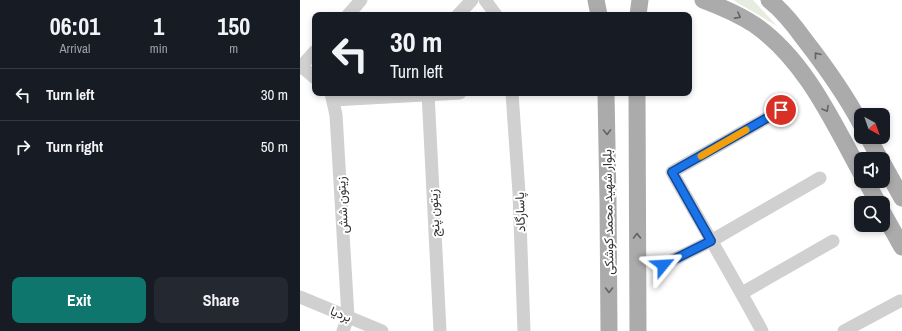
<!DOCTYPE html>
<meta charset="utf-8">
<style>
:root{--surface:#171b24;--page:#242831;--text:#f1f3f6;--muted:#9ea1a6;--line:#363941;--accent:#0f766e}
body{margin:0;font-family:"Archivo Narrow",Vazirmatn,sans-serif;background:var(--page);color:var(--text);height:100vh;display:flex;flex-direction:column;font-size:15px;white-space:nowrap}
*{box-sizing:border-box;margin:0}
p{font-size:13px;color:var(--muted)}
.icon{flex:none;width:22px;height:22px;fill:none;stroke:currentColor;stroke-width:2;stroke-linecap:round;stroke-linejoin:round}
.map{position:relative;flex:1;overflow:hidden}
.sheet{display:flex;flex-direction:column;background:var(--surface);width:300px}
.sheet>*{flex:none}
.hud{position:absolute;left:12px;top:12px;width:380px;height:84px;border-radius:8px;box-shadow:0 2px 6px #0003;background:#171b24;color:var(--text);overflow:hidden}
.needle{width:26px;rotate:140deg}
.tools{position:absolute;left:554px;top:108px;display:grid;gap:8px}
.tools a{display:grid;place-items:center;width:36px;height:36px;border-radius:8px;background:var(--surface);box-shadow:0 2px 6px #0003;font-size:20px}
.pin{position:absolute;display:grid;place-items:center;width:34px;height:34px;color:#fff;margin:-17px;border:2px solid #fff;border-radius:50%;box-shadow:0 1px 4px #0007}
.me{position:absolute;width:44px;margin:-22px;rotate:63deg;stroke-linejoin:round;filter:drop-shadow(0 0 3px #0008)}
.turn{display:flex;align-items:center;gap:14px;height:84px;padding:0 12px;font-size:18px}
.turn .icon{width:52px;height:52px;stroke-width:2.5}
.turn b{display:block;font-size:28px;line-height:34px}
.eta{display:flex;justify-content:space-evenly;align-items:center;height:68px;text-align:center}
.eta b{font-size:24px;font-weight:700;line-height:28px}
.cta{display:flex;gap:8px;margin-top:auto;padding:8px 12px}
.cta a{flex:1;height:46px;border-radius:8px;background:var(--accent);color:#fff;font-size:16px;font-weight:700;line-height:46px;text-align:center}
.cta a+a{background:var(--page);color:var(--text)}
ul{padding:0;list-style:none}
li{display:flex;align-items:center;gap:12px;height:52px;padding:0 12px;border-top:1px solid var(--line)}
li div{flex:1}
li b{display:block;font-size:15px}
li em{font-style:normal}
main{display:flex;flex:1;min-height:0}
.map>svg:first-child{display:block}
.green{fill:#e6ecdf}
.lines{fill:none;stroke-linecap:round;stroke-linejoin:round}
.minor{stroke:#d0d0d0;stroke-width:13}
.major{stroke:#ababab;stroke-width:17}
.oneway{stroke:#636363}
.route-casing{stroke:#114b97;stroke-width:10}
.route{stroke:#1a73e8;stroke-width:7}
.slow{stroke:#f59e0b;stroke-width:7}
.labels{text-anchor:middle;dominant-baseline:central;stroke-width:4;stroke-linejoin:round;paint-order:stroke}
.street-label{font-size:13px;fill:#333;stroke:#fff}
</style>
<main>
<section class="sheet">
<div class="eta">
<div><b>06:01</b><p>Arrival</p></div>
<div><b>1</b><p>min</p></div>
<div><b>150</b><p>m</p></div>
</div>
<ul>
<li><svg class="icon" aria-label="left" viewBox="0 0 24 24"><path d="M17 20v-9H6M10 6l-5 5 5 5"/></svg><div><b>Turn left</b></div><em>30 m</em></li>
<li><svg class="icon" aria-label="right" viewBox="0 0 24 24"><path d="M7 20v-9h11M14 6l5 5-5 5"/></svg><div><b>Turn right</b></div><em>50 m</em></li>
</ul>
<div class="cta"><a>Exit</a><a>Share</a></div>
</section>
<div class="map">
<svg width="602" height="331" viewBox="0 0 602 331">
<rect width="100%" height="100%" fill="#fff"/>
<!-- green -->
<polygon class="green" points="433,0 453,0 477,26"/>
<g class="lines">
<!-- minor -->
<g class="minor">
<polyline points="185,0 196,15"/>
<polyline points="48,15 61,0"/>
<polyline points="158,15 172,0"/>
<polyline points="1,66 15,78"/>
<polyline points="0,68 15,51"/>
<polyline points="31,93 36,115 48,317 43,331"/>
<polyline points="128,93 140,331"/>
<polyline points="212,93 219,193 224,331"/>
<polyline points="33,100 160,93"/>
<polyline points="363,265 411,241 520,178"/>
<polyline points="442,293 533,241"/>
<polyline points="0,297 82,331"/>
<path d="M462,331C433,277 402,225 372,172L481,110"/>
<polyline points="544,331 600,301"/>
</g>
<!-- major -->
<g class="major">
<polyline points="296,0 299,15"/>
<path d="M403,0C419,6 440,15 455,25C505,60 532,120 561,173"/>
<path d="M469,0C483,11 494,25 504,39C525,66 545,94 561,124"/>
<polyline points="338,15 340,0"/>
<polyline points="306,93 308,202 309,331"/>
<polyline points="337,93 338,331"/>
<polyline points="568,137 580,159"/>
<polyline points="583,164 602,198"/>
<polyline points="566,181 578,203"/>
<polyline points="583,213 602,247"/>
</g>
</g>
<!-- one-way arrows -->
<defs><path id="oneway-chevron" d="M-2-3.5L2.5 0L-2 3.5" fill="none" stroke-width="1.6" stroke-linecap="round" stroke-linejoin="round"/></defs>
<g class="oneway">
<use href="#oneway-chevron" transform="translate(438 16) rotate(28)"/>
<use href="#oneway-chevron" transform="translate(517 55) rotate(-128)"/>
<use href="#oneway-chevron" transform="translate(526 109) rotate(61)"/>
<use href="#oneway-chevron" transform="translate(307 132) rotate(89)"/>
<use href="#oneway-chevron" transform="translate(337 236) rotate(-90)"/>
<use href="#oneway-chevron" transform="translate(309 290) rotate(90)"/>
</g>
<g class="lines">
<defs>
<polyline id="route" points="363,265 411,241 372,172 481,110"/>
</defs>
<!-- route casing -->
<use href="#route" class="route-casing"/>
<!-- route -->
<use href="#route" class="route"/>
<!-- slow -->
<polyline class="slow" points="401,156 446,130"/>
</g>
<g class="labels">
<!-- street labels -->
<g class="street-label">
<text transform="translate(42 205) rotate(-93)">زیتون شش</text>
<text transform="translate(220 212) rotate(-92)">پاسارگاد</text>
<text transform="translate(308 212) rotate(-91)">بلوار شهید محمد کوشکی</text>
<text transform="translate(134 213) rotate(-93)">زیتون پنج</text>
<text transform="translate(41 314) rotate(22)">بردیا</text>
</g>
</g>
</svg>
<div class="tools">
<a><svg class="needle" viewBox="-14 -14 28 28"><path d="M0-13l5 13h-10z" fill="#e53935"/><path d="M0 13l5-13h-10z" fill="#9ea1a6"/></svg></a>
<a><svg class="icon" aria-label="sound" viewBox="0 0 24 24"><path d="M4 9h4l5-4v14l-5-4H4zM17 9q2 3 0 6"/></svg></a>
<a><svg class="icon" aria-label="search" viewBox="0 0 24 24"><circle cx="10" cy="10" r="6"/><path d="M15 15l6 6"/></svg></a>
</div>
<div class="pin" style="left:481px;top:110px;background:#d93025"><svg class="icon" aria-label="arrive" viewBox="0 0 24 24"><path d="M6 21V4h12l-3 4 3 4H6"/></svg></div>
<svg class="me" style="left:363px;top:265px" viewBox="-20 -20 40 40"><path d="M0-17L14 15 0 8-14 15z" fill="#1a73e8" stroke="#fff" stroke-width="4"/></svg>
<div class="hud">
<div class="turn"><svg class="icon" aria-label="left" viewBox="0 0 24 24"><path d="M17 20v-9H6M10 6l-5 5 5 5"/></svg><div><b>30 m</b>Turn left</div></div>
</div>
</div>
</main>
